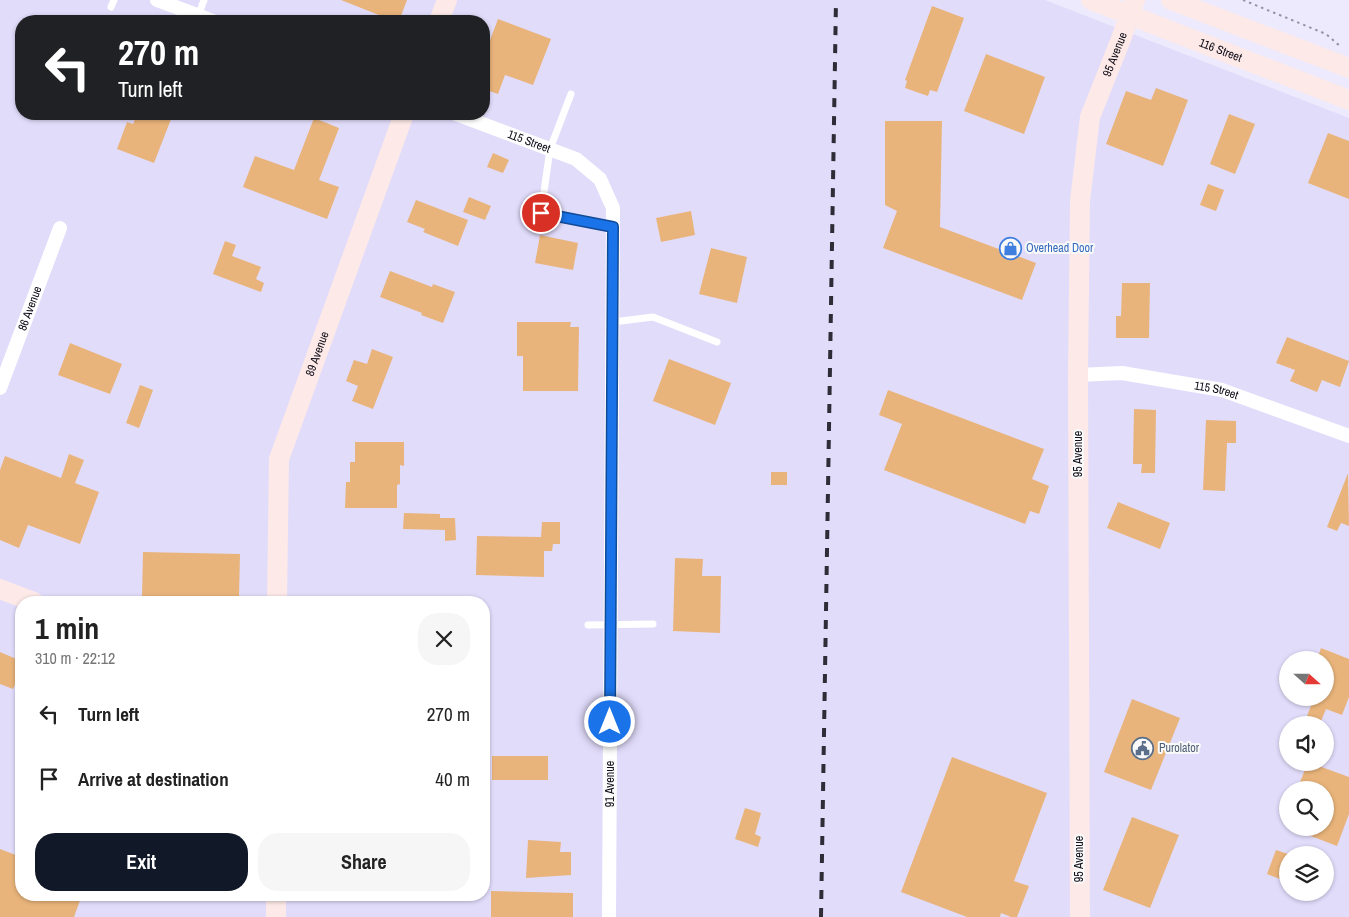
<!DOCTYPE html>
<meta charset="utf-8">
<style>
:root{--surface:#fff;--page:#f6f6f6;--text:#222;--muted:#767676;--accent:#111827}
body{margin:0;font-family:"Archivo Narrow",sans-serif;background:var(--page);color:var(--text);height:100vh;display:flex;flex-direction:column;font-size:19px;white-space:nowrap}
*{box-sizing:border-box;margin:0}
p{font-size:16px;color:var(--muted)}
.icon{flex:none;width:28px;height:28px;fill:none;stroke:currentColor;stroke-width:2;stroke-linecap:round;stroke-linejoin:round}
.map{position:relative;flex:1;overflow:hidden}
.panel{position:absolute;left:15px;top:596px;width:475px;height:305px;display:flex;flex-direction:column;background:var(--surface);border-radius:20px;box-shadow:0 1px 4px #0004}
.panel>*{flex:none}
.banner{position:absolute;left:15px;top:15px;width:475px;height:105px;border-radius:20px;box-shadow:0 1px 4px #0004;background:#202124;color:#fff;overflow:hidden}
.needle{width:32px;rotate:111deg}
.controls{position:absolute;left:1279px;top:651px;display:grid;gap:10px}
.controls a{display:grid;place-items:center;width:55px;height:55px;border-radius:50%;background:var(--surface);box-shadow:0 1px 4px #0004;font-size:25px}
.pin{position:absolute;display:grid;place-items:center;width:42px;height:42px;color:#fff;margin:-21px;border:2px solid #fff;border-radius:50%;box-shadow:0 1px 5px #0007}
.me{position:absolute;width:55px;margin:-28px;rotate:0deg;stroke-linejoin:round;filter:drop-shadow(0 0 4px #0008)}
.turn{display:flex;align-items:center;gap:18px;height:105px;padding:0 20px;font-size:22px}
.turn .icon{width:65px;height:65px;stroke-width:2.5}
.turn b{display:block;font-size:35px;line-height:42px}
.round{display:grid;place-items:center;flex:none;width:52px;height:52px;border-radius:20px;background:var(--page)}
.summary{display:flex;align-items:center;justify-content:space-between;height:85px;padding:0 20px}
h1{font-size:30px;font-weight:800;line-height:38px}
.primary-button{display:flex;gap:10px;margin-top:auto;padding:10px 20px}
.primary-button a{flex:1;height:58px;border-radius:20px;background:var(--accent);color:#fff;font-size:20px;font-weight:800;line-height:58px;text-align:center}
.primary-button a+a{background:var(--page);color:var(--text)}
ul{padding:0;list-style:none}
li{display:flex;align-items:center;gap:15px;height:65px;padding:0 20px}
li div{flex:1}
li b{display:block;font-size:19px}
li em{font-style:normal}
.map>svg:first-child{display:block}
.built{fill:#e2dcfb;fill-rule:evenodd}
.building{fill:#e9b47b}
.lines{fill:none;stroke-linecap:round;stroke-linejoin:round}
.path{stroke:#9593a2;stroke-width:2;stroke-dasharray:2.5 4;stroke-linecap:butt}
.lane{stroke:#fff;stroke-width:7}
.street{stroke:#fff;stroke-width:14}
.secondary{stroke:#fce9e8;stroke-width:20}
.rail{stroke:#2e2c37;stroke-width:4;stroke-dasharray:9 9;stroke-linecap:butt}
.route-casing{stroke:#114b97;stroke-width:12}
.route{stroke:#1a73e8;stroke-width:9}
.labels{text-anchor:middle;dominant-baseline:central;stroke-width:4;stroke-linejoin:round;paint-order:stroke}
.street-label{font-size:12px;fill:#0f0d17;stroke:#fafafa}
.shop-label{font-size:12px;fill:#366cbe;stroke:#fafafa;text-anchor:start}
.service-label{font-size:12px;fill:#4e5e75;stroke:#fafafa;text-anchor:start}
</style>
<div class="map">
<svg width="1349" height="917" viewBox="0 0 1349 917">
<rect width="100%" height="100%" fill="#edeafd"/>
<!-- built -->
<path class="built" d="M0,0H1045L1349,118V917H0ZM21,21H484V114H21ZM21,602H484V895H21ZM1288,660H1325V698H1288ZM1288,725H1325V762H1288ZM1288,790H1325V828H1288ZM1288,855H1325V892H1288Z"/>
<!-- building -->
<g class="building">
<polygon points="341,0 407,0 399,21 394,21"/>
<polygon points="932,6 964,18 937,92 930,90 928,96 905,88 907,81 905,80"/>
<polygon points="498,19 551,39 533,85 505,75 498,94 484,89 484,56"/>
<polygon points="986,54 1045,77 1024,134 964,111"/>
<polygon points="1156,88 1188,100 1163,166 1106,144 1126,91 1151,100"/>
<polygon points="137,114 173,114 154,163 117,149 127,122 133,124"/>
<polygon points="1229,114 1255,124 1235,174 1210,164"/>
<polygon points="314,118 339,128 319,180 339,187 327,219 243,187 255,156 294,170"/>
<polygon points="885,121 942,121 940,227 1036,263 1022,300 883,248 897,211 885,205"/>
<polygon points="1328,133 1349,141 1349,199 1308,183"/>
<polygon points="493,153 509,160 503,173 487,167"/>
<polygon points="1208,184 1224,190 1216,211 1200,205"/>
<polygon points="469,197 491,206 485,220 463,212"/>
<polygon points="416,200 468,220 458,246 423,232 425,229 407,222"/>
<polygon points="691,211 695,235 661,242 656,218"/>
<polygon points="540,235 578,243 573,270 535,263"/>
<polygon points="225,241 236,245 232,256 261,267 256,279 264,283 261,292 213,274"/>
<polygon points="711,248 747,257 737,303 699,294"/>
<polygon points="390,271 432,287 433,284 455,292 443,323 421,315 422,313 380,297"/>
<polygon points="1122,283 1150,283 1149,338 1116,338 1116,316 1121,316"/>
<polygon points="517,322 571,322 570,327 579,327 578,391 523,391 523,356 517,356"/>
<polygon points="1287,337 1349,361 1340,387 1322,380 1317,392 1290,381 1295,370 1276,363"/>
<polygon points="70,343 122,364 110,394 58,375"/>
<polygon points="372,349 393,357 373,409 352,401 358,386 346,381 354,360 367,364"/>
<polygon points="669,359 731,383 715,425 653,401"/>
<polygon points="140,385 153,390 139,428 126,423"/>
<polygon points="888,390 1044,449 1032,479 1049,486 1039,514 1030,511 1025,524 884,470 902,424 879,415"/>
<polygon points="1134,409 1156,410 1155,473 1141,473 1142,464 1133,464"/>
<polygon points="1206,420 1236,421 1236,443 1227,443 1225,491 1203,490"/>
<polygon points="355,442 404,442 404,466 400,465 400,484 397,485 397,508 345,508 346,482 350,482 350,462 355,462"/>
<polygon points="69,454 84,460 75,483 99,492 80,544 28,525 19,548 0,540 0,470 5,456 61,478"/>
<rect x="771" y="472" width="16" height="13"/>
<polygon points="1348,473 1349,526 1341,523 1337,531 1327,527"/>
<polygon points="1118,502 1170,523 1160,549 1107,528"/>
<polygon points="404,513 440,514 440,518 455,518 456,540 445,541 445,530 403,529"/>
<polygon points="542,522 560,522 560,544 553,544 552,551 544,551 544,577 476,575 477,536 541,537"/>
<polygon points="143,552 240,554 239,598 142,597"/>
<polygon points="675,558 703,559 702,576 721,576 720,633 673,631"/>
<polygon points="1321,648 1349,659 1349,697 1342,715 1326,709 1321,721 1307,716 1314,698 1325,698 1325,660 1317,660"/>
<polygon points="0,652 21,661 21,670 13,689 0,684"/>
<polygon points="1132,699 1180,718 1151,790 1104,772"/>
<rect x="492" y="756" width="56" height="24"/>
<polygon points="952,757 1047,793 1014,881 1029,886 1017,917 1011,917 1001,913 1000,917 967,917 901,892"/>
<polygon points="1308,762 1349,777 1349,814 1337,846 1290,828 1325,828 1325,790 1297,790"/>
<polygon points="745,808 761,813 755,834 761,837 758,847 735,839"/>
<polygon points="1132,817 1179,835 1150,908 1103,890"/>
<polygon points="528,840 561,842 560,852 571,852 571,875 526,878"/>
<polygon points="0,849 21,857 21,895 82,895 74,917 0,917"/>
<polygon points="1276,850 1288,854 1288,882 1267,874"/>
<polygon points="491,891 573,893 573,917 491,917"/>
</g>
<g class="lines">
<!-- path -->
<polyline class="path" points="1243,0 1326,34 1341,47"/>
<!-- lane -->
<g class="lane">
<polyline points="111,7 114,0"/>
<polyline points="198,16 204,0"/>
<polyline points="571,94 550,149 541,213 613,227"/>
<polyline points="613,322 653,317 717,342"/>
<polyline points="588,625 653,624"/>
</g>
<!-- street -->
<g class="street">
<polyline points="157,0 213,21"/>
<path id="s1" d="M456,114L576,159L600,179L613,208L609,917"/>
<path id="s2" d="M1078,375L1122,373L1222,390L1349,436"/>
<path id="s3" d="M0,388L60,228"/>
</g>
<!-- secondary -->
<g class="secondary">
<path id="s4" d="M1091,0L1349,100"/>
<polyline points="1171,0 1349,68"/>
<polyline points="439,21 447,0"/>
<polyline points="0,589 34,602"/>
<path id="s5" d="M277,602L279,459L404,114"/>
<polyline points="276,917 276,895"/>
<path id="s6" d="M1080,917L1078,375L1080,201L1090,117L1121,39L1135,0"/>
</g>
<!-- rail -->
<polyline class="rail" points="821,917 836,0"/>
</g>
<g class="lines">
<defs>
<polyline id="route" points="541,213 613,227 610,722"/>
</defs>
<!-- route casing -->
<use href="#route" class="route-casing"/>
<!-- route -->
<use href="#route" class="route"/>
</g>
<!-- icons -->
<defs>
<symbol id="shop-ring" viewBox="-11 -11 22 22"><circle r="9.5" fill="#fafafa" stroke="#3f7fe0" stroke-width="1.5"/><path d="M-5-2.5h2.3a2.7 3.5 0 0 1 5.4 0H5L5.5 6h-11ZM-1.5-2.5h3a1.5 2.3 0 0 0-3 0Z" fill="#3f7fe0"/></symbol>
<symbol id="civic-ring" viewBox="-11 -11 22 22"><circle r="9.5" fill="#fafafa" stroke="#5c6f8a" stroke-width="1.5"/><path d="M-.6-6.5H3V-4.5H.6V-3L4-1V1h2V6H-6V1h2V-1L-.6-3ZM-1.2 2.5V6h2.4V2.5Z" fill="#5c6f8a"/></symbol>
</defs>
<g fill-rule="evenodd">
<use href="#shop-ring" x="998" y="236" width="25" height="25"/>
<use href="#civic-ring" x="1130" y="736" width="25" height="25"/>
</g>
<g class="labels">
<!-- street labels -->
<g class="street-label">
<text stroke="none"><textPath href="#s4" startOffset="139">116 Street</textPath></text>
<text stroke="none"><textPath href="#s6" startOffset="868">95 Avenue</textPath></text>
<text stroke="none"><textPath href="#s1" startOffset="78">115 Street</textPath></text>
<text stroke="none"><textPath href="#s3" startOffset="85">86 Avenue</textPath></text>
<text stroke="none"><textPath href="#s5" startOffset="255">89 Avenue</textPath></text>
<text stroke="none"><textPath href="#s2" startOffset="140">115 Street</textPath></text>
<text transform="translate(1078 454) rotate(-90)">95 Avenue</text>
<text transform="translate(610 784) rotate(-90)">91 Avenue</text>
<text transform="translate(1079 859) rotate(-90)">95 Avenue</text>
</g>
<!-- shop labels -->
<g class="shop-label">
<text x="1026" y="248">Overhead Door</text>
</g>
<!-- service labels -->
<g class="service-label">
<text x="1159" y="748">Purolator</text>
</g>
</g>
</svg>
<div class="controls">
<a><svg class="needle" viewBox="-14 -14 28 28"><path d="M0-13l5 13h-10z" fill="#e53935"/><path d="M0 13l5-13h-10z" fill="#767676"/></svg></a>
<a><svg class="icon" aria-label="sound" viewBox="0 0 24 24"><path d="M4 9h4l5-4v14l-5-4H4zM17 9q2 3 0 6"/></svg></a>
<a><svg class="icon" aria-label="search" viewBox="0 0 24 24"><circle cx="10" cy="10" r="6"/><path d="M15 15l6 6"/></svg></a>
<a><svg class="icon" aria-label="layers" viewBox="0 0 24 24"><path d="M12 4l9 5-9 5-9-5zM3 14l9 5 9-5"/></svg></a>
</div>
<div class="pin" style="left:541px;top:213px;background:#d93025"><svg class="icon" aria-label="arrive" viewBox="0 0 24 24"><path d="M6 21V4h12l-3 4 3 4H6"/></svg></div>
<svg class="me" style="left:610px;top:722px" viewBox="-20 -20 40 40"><circle r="17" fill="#1a73e8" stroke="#fff" stroke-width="3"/><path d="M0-11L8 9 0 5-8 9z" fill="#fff"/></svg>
<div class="banner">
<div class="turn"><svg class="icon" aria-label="left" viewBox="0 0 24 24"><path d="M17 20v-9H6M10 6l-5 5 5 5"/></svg><div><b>270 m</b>Turn left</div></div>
</div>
<section class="panel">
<div class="summary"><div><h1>1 min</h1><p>310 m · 22:12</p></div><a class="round"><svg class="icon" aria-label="close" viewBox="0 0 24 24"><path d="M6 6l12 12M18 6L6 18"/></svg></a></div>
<ul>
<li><svg class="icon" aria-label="left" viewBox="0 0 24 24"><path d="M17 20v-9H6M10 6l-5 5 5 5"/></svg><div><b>Turn left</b></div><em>270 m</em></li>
<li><svg class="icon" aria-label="arrive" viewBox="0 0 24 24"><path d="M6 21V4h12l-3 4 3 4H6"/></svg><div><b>Arrive at destination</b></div><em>40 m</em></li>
</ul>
<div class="primary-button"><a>Exit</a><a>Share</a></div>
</section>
</div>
